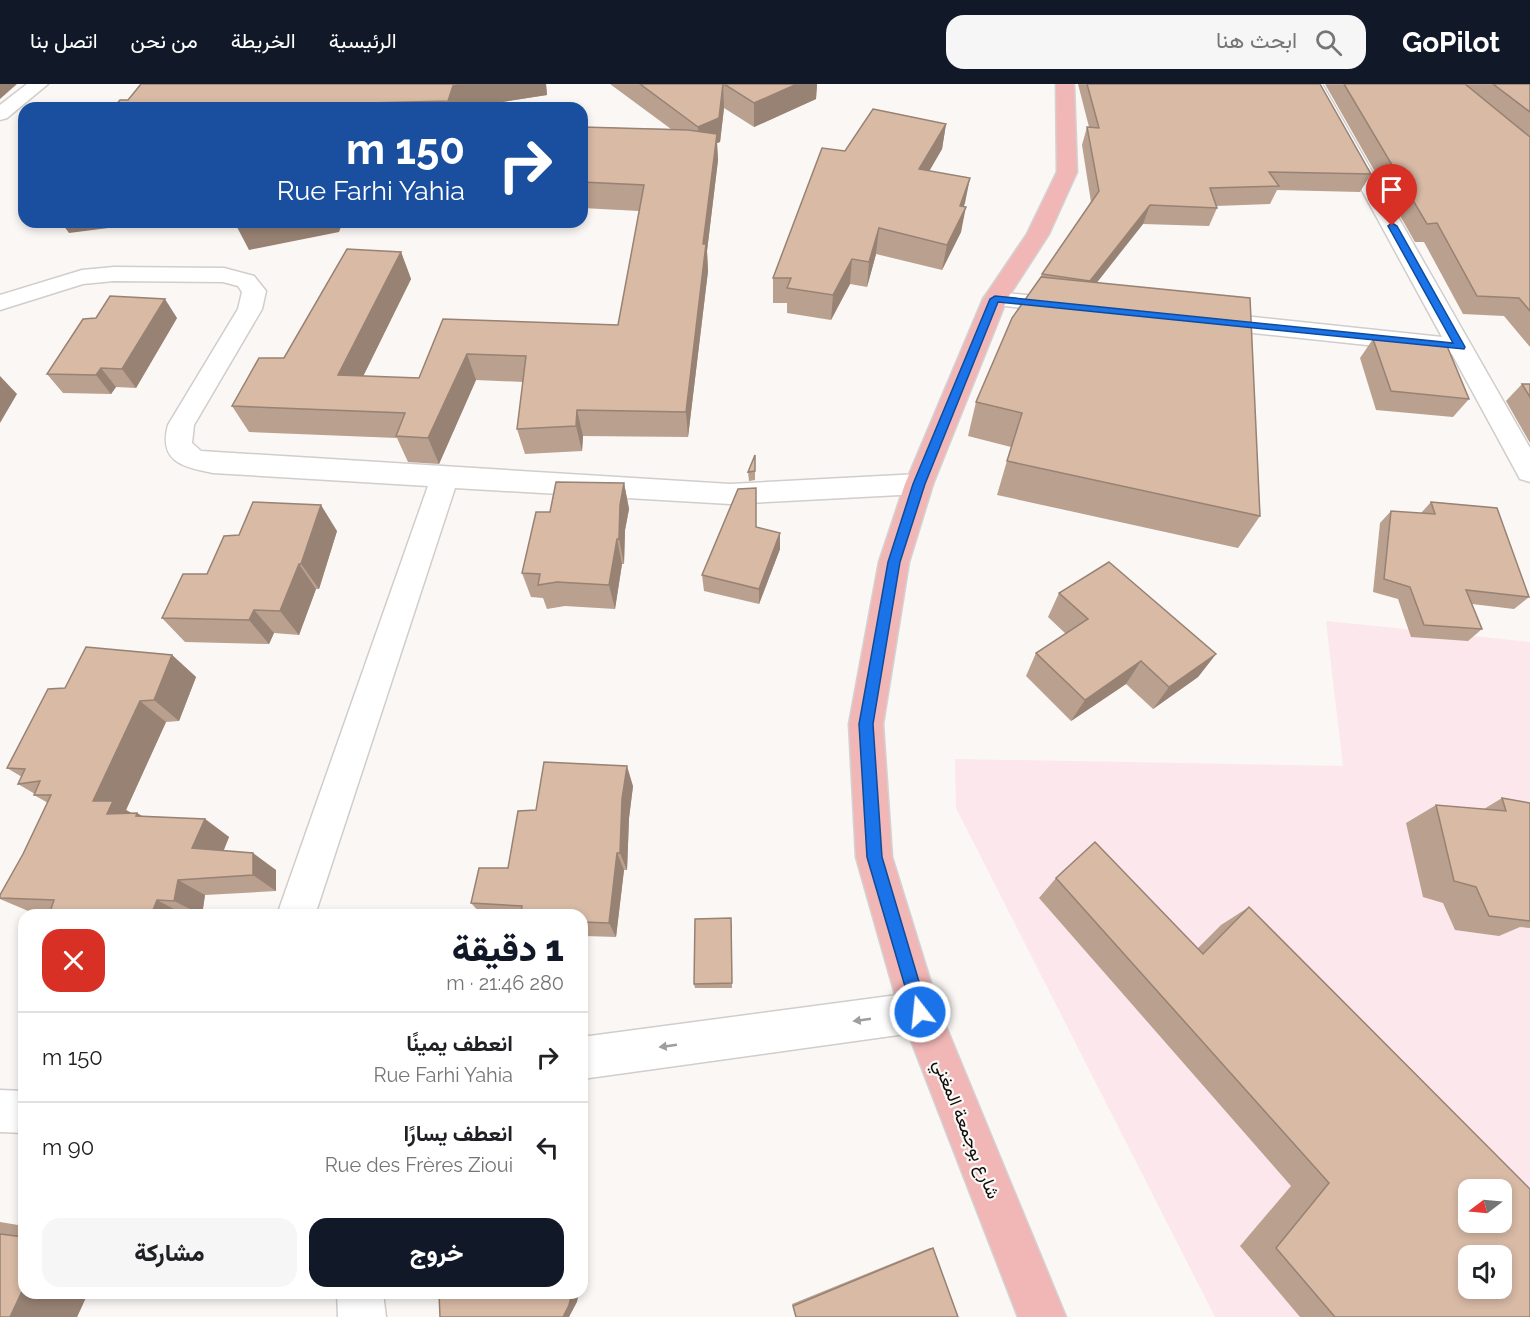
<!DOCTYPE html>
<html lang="ar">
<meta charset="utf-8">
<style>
:root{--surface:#fff;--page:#f6f6f6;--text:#202124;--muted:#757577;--line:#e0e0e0;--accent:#111827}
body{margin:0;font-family:Raleway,Vazirmatn,sans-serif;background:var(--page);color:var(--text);direction:rtl;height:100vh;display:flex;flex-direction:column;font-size:22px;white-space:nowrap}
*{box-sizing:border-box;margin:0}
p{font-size:20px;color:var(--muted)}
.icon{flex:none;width:33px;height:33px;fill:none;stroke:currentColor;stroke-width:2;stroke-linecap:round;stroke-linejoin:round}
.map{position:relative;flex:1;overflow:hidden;direction:ltr}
.drawer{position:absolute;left:18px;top:825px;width:570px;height:390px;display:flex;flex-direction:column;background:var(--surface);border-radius:18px;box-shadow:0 3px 9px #0003;direction:rtl}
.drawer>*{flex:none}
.guide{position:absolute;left:18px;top:18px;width:570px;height:126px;border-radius:18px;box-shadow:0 3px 9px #0003;direction:rtl;background:#1a4fa0;color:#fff;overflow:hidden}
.needle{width:39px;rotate:254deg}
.tools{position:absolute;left:1458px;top:1095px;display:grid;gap:12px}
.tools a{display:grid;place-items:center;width:54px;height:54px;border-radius:12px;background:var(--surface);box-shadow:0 3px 9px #0003;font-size:30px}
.pin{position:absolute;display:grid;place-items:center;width:51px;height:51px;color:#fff;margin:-62px -26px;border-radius:50% 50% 50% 0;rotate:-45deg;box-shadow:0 0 6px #0007}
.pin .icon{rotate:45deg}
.me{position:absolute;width:66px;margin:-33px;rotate:344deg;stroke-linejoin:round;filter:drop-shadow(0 0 4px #0008)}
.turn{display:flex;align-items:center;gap:21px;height:126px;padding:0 24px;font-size:27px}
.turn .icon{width:78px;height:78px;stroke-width:2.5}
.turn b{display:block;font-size:42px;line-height:51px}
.round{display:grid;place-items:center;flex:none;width:63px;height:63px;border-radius:18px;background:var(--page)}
.headline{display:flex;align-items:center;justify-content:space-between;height:102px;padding:0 24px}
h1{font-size:36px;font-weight:800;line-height:45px;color:var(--accent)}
.action{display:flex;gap:12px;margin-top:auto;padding:12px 24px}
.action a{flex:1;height:69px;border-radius:18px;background:var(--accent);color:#fff;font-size:24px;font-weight:800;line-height:69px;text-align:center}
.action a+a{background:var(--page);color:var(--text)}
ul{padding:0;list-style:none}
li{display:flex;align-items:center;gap:18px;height:90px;padding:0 24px;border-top:2px solid var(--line)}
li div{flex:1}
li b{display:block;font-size:22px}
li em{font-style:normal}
header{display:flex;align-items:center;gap:36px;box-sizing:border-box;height:84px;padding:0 30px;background:var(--accent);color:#fff}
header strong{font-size:28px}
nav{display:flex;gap:33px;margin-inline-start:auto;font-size:21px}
.search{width:420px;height:54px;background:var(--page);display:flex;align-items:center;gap:15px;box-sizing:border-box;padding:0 21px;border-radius:18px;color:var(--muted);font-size:22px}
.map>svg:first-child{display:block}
.education{fill:#fce7ec;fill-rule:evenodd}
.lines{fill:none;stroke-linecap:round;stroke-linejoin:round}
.minor-casing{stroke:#d1cdcb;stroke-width:3}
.major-casing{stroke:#d4d3d3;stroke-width:3}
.minor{fill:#fff;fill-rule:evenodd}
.major{fill:#f1b6b6;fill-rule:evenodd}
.wall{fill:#baa08e}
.shaded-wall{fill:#978274}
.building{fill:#d8baa5;stroke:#978274;stroke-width:1.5;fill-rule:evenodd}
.oneway{fill:#9f9e9e}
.route{fill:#1a73e8;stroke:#114b97;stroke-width:1.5}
.labels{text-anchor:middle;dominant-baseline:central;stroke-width:4.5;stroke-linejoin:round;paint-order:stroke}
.street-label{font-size:18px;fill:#0e0d0c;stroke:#faf7f4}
</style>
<header>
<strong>GoPilot</strong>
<div class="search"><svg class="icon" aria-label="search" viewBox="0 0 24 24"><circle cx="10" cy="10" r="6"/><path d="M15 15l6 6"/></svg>ابحث هنا</div>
<nav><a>الرئيسية</a><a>الخريطة</a><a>من نحن</a><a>اتصل بنا</a></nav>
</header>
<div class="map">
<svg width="1530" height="1233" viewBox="0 0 1530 1233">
<rect width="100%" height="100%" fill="#faf7f4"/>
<!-- education -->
<path class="education" d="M1326,537L1530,558V1233H1215L956,724L955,675L1343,682ZM1468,1106H1502V1138H1468ZM1468,1172H1502V1204H1468Z"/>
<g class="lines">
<defs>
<g id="minor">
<polygon points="27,0 48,0 7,34 0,36 0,21"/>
<polygon points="1304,0 1322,0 1530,364 1530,398 1520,395 1452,270 1206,244 1197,241 1194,236 1197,231 1206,228 1442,253"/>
<path d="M114,183L224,184L254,192L266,207L262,225L194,341L192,359L201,367L730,400L919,390L929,393L933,400L929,407L919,410L730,420L455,404L315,831H277L428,402L213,389C183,383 158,378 168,341L238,225L242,208L238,202L223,198L114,197L83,200L0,226V211L82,186Z"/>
<polygon points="995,208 1068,215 1076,217 1080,222 1076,227 1068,229 987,220 983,215 987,210"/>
<polygon points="920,908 934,914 940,928 934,942 920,948 582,995 582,953"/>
<polygon points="0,1006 24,1007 24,1049 0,1048"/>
<polygon points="337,1209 383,1209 386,1233 338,1233"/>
</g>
<polygon id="major" points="1056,0 1074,0 1077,88 1049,150 1007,215 933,400 909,478 883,640 892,773 940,928 1066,1233 1018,1233 900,928 856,773 849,640 879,478 905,400 983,215 1027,150 1057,88"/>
</defs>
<!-- minor casing -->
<use href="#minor" class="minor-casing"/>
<!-- major casing -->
<use href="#major" class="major-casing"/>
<!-- minor -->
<use href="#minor" class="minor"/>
<!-- major -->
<use href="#major" class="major"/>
</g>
<!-- wall -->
<g class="wall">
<polygon points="141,0 546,0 547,11 464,24 113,24 128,16"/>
<polygon points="610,0 817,0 816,15 754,43 724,24 720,58 717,59 718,76 707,167 708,187 688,353 583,352 582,367 525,370 517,345 523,298 476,296 439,380 408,378 397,354 249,348 232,322 284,274 401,168 411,195 363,292 419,294 443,235 618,241 639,127 582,124 582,43 671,45"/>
<polygon points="1078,0 1320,0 1371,90 1360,108 1277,106 1270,120 1216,122 1217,124 1209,142 1143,140 1096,198 1260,432 1238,464 997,411 1011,363 968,352 976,318 1042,190 1091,118 1082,61 1087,43 1089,43"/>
<polygon points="1325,0 1530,0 1530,263 1504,232 1463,230 1424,158 1415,158"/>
<polygon points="946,40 942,65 929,87 970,94 963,123 961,148 942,186 876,170 867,203 850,200 831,236 787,229 787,219 773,219 773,194 845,67"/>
<polygon points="177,234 136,304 116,303 111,310 63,309 47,290"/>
<polygon points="1373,255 1469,315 1453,333 1376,326 1360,274"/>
<polygon points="1522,300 1530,300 1530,359 1506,317"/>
<polygon points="755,387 755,396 749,397 748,388"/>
<polygon points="624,399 629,425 625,446 624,480 622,480 615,525 565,522 547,525 543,514 531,513 522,489 550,428"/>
<polygon points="1431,418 1529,513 1514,525 1472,520 1482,545 1468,557 1411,553 1398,515 1373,508 1380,439 1391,427 1421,429"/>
<polygon points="756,443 780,465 759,520 704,507 702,491"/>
<polygon points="337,447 319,505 316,505 299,551 274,549 269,560 185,558 162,534 207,490"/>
<polygon points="1059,509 1216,570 1198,593 1153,625 1126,600 1071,637 1026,592 1036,569 1066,550 1048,533"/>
<polygon points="172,571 196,593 179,637 166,638 126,726 132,729 137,729 142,732 205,735 229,753 223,767 276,786 276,807 205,811 202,831 49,831 49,830 33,829 0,815 0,811 23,770 48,719 34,711 35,710 18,700 22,693 7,684"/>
<polygon points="633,702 629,734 627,786 624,786 616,853 585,852 582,865 582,831 482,831 471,819 508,784 536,726"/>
<polygon points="1502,714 1530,719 1530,844 1520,843 1499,852 1455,846 1443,819 1423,813 1406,739 1436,721 1484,725"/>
<polygon points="1056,794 1197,865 1221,841 1249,823 1530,1233 1300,1233 1240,1162 1291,1102 1039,814"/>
<polygon points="732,839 732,904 695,904 694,900"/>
<polygon points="0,1138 24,1142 24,1209 88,1209 77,1233 0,1233"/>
<polygon points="930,1164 933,1164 796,1233 792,1220"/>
</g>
<!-- shaded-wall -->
<g class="shaded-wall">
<polygon points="0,0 17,0 0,15"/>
<polygon points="468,0 546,0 547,11 464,24 451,24 448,17 453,2"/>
<polygon points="723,0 724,24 720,58 717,59 718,76 707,167 708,187 688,353 686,328 700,67 698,43"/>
<polygon points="797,0 817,0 816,15 754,43 754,19"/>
<polygon points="946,40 942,65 916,110 919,85"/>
<polygon points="970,94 965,119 958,139 966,123 961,148 942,186 947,161"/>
<polygon points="1150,121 1143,140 1084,215 1090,197"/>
<polygon points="61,138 140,138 140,140 69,149"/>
<polygon points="265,138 343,138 339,148 249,166 237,143"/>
<polygon points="879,144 876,170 867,203 869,178"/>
<polygon points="401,168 411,195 351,317 338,291"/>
<polygon points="852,175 850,200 831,236 833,211"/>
<polygon points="165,215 177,234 136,304 122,285"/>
<polygon points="467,270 476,296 439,380 428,354"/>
<polygon points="101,284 116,303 111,310 96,291"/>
<polygon points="0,292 17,310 0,339"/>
<polygon points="577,326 583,352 582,367 576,342"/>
<polygon points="624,399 629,425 625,446 624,480 619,455 620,421"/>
<polygon points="321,421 337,447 319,505 301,480"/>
<polygon points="780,449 780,465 759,520 759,505"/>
<polygon points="617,455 622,480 615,525 609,501"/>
<polygon points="299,480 316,505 299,551 280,527"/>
<polygon points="254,526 274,549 269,560 249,536"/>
<polygon points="1216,570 1198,593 1153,625 1169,603"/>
<polygon points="172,571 196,593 179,637 154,616"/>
<polygon points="1141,577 1126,600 1071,637 1085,616"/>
<polygon points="140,617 166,638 126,726 136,732 137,729 165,747 107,730 93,717"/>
<polygon points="627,682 633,702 629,734 627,786 620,769 622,715"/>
<polygon points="205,735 229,753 218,781 192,764"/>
<polygon points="253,769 276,786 276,807 253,791"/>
<polygon points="617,769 624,786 616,853 609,839"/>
<polygon points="178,796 205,811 202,831 174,817"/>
<polygon points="157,816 185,831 151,831"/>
<polygon points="582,847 585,852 582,865"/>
<polygon points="582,1174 583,1191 582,1196"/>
<polygon points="24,1203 24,1209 88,1209 77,1233 10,1233"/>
<polygon points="572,1209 579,1209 577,1218 569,1233 563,1233"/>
</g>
<!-- building -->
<g class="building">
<polygon points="141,0 468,0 453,2 448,17 367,19 365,24 113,24 120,16 128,16"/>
<polygon points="640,0 723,0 719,34 698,43"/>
<polygon points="724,0 797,0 754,19"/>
<polygon points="1087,0 1320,0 1371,90 1269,88 1279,102 1210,104 1217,124 1150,121 1090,197 1042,190 1099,107 1087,43 1099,44"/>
<polygon points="1344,0 1465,0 1530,53 1530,227 1519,214 1477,212 1437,139 1427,140"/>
<polygon points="1493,0 1530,0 1530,28"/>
<polygon points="873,25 946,40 919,85 970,94 960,122 966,123 947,161 879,144 869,178 852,175 833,211 787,204 791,194 773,194 822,64 845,67"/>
<polygon points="582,43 688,46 717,50 703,160 706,160 686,328 577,326 576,342 517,345 526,272 467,270 428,354 396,352 405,329 232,322 259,274 284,274 347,165 401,168 338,291 419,294 443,235 618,241 644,101 582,98"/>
<polygon points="236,138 265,138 237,143"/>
<polygon points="1041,193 1250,214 1260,432 1007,377 1022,329 976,318 1012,234"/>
<polygon points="110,212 165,215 122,285 101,284 96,291 47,290 83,235 96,234"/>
<polygon points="1373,255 1447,262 1469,315 1391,307"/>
<polygon points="1522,300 1530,300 1530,313"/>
<polygon points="755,371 755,387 748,388"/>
<polygon points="556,398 624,399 620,421 619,455 617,455 609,501 557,498 538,501 540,490 522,489 536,428 550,428"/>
<polygon points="756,404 756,443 780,449 759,505 702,491 738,405"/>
<polygon points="253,418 321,421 301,480 299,480 280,527 254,526 249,536 162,534 183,490 207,490 224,452 239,451"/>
<polygon points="1431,418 1497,424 1529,513 1466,506 1482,545 1424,541 1410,503 1384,495 1391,427 1435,430"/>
<polygon points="1109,478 1216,570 1169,603 1141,577 1085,616 1036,569 1088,535 1059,509"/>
<polygon points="86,563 172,571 154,616 140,617 93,717 113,717 107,730 137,729 136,732 205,735 192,764 253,769 253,791 178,796 174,817 157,816 151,831 49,831 54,816 0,814 0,811 23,770 51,711 34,711 40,697 18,700 25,685 7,684 48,605 65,604"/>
<polygon points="544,678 627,682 622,715 620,769 617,769 609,839 582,838 582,831 521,831 522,822 471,819 479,784 508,784 518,727 536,726"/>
<polygon points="1502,714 1530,719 1530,837 1489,832 1476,803 1454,797 1436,721 1506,727"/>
<path d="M1095,758L1203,870L1249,823L1530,1105V1233H1335L1276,1164L1329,1099L1056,794ZM1468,1106H1502V1138H1468ZM1468,1172H1502V1204H1468Z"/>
<polygon points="731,834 732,899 694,900 695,835"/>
<polygon points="0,1150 24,1153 24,1203 10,1233 0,1233"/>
<polygon points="933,1164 958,1233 796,1233 793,1222"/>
<polygon points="439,1209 572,1209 569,1221 563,1233 440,1233"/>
</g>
<!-- one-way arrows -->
<defs><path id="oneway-solid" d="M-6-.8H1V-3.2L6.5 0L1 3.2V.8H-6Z" transform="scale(1.5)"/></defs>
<g class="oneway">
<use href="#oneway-solid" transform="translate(862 936) rotate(172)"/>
<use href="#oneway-solid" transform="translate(668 962) rotate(172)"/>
</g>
<!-- route -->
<polygon class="route" points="1392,139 1397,142 1465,263 1464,265 998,218 925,400 900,478 873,640 882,773 928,928 926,933 920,936 914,933 867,773 859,640 888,478 913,400 990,215 995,212 1453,259 1388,142"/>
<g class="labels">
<!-- street labels -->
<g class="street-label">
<text transform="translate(967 1045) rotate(68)">شارع بوجمعة المغني</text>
</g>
</g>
</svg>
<div class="tools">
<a><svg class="needle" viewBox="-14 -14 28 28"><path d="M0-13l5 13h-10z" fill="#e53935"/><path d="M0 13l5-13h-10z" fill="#757577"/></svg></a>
<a><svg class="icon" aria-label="sound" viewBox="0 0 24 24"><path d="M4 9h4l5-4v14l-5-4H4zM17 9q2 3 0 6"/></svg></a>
</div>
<div class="pin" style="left:1392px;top:142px;background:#d93025"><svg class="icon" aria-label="arrive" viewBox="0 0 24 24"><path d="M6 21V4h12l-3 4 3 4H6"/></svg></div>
<svg class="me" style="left:920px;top:928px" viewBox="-20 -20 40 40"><circle r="17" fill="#1a73e8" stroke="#fff" stroke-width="3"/><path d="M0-11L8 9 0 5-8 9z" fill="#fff"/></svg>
<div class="guide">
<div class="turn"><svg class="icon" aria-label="right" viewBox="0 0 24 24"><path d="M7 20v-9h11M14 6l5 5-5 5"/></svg><div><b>150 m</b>Rue Farhi Yahia</div></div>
</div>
<section class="drawer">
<div class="headline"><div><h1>1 دقيقة</h1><p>280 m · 21:46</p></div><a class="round" style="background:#d93025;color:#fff"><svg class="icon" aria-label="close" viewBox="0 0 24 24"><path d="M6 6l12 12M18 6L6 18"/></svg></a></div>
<ul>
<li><svg class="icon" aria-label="right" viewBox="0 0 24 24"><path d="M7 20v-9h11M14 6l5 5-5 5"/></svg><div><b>انعطف يمينًا</b><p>Rue Farhi Yahia</p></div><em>150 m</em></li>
<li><svg class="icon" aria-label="left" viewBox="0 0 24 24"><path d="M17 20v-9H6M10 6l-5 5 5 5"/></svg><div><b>انعطف يسارًا</b><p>Rue des Frères Zioui</p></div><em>90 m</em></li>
</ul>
<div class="action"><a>خروج</a><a>مشاركة</a></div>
</section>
</div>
